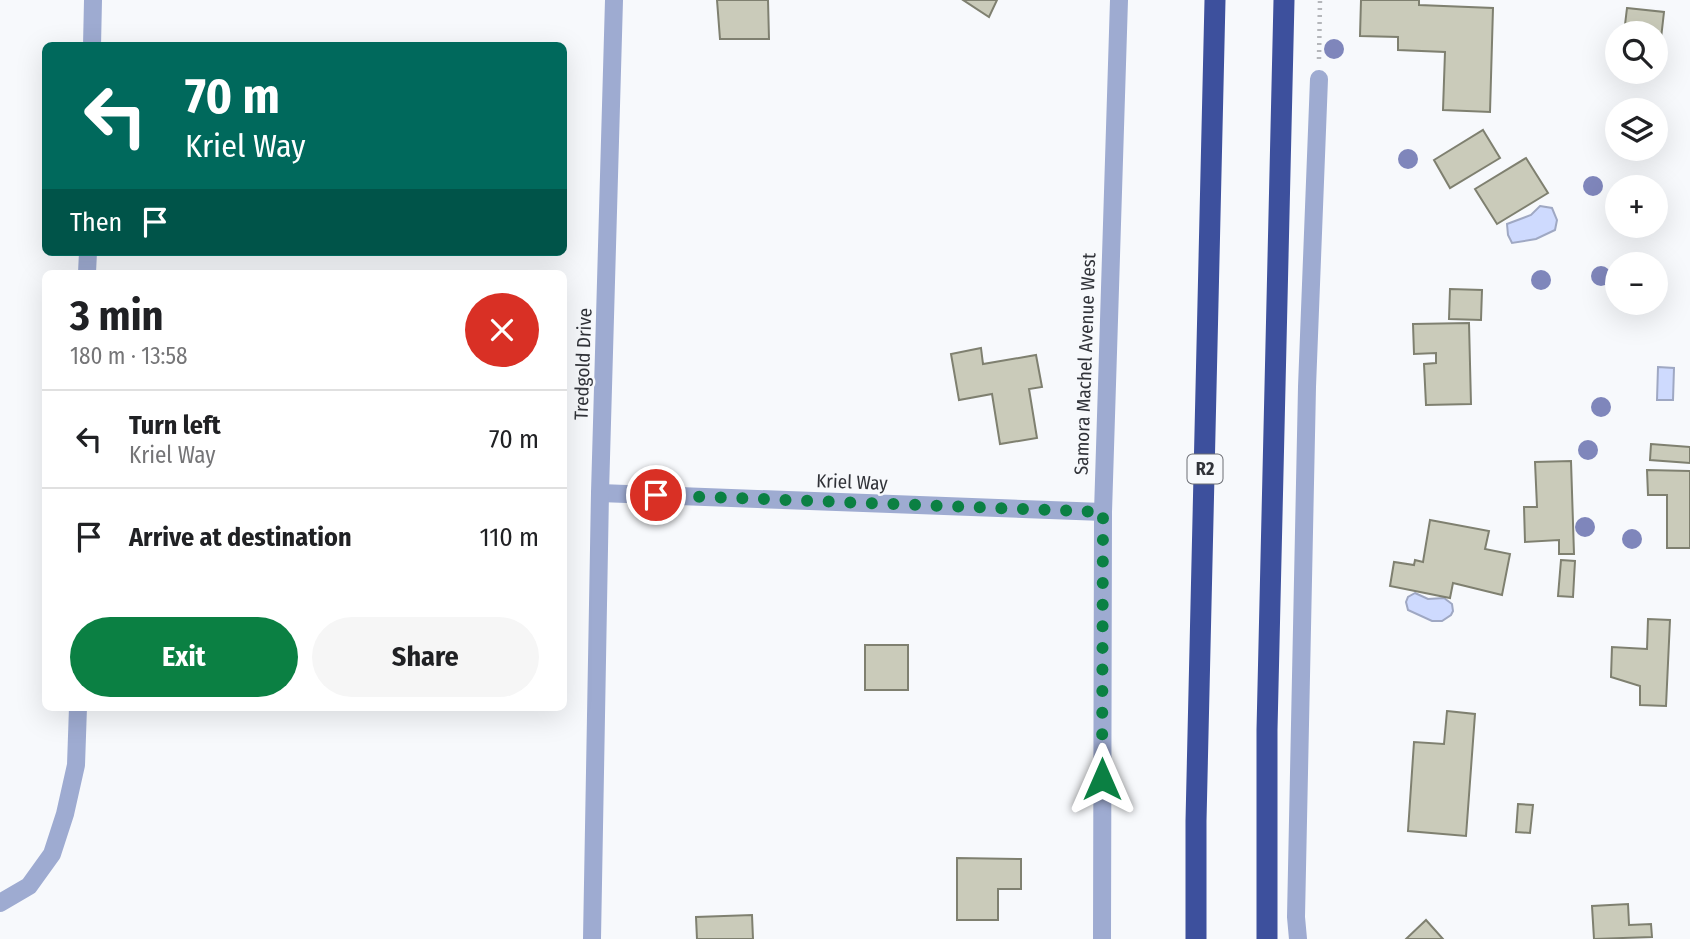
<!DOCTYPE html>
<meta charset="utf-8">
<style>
:root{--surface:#fff;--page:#f6f6f6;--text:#202124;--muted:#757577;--line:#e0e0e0;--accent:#0b8043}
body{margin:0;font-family:"Fira Sans Condensed",sans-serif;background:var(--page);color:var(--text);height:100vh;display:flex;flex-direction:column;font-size:26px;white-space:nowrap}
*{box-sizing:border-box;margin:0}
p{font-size:23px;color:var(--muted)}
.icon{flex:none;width:38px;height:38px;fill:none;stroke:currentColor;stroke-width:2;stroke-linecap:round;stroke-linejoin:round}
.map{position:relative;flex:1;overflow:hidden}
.details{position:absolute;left:42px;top:270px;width:525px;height:441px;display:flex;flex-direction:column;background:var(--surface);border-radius:10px;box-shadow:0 7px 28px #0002}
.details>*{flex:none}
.top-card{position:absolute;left:42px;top:42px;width:525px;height:214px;border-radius:10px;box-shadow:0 7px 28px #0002;background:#00695c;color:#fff;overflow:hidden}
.buttons{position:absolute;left:1605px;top:21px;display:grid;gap:14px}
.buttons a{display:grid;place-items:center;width:63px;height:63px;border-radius:50%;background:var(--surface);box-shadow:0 7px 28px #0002;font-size:35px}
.pin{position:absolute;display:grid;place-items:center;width:60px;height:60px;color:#fff;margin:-30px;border:4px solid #fff;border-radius:50%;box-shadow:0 2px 7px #0007}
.me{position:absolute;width:77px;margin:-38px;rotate:0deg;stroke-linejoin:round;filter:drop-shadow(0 0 5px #0008)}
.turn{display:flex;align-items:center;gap:24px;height:147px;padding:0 28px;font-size:32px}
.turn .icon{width:91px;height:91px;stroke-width:2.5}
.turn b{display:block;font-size:49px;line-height:60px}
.then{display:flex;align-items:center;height:66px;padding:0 28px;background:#0003;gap:14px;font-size:26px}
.round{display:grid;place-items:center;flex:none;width:74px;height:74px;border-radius:37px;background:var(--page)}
.headline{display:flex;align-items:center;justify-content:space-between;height:119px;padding:0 28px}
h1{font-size:42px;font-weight:700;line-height:52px}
.action{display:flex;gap:14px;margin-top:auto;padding:14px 28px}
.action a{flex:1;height:80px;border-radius:42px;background:var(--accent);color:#fff;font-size:28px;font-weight:700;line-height:80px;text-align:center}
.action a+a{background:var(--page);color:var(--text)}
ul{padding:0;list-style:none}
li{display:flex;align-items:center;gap:21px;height:98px;padding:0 28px;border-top:2px solid var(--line)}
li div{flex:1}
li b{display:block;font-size:26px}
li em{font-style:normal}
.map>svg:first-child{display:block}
.water{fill:#cedafe;stroke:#9fa8c3;stroke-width:2}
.building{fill:#cacbba;stroke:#7f8070;stroke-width:2}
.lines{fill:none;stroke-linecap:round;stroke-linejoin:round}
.path{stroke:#b4b6ba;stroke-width:4.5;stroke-dasharray:2 5;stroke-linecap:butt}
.street{stroke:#9eabd1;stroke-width:18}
.highway{stroke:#3d509d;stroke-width:21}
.tree{fill:#7f86bb}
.route{stroke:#0b8043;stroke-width:12;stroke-dasharray:0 21.6}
.labels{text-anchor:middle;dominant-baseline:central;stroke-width:5;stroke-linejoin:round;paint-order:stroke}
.shield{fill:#f7f9fc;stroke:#6c6e74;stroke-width:2}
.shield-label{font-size:18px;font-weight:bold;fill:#313339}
.street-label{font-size:19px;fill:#313339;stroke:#f7f9fc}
</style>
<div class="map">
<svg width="1690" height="939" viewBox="0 0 1690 939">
<rect width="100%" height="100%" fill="#f7f9fc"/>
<!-- water -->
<g class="water">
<polygon points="1540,206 1552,208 1557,220 1555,230 1536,239 1512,243 1508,235 1507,224 1531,215"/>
<polygon points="1658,367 1674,368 1673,400 1657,400"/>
<polygon points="1415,593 1428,599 1444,598 1452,604 1453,611 1451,615 1442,621 1432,621 1408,610 1406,602 1408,597"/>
</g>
<!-- building -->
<g class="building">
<polygon points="717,0 768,0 769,39 720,39"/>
<polygon points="963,0 997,0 989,17"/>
<polygon points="1361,0 1419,0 1419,5 1493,8 1490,112 1443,110 1445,52 1398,50 1398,37 1360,36"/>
<polygon points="1627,8 1664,12 1659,56 1656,55 1656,33 1624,33"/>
<polygon points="1483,130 1500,158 1450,188 1434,160"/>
<polygon points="1526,158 1548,193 1497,224 1475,189"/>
<polygon points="1450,289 1482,290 1481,320 1449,319"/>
<polygon points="1469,323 1471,404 1426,405 1424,364 1436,363 1436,353 1414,354 1413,324"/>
<polygon points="981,348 983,364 1036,355 1042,387 1029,389 1037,438 1000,444 992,394 959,400 951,354"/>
<polygon points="1651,444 1690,447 1690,463 1650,460"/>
<polygon points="1571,461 1574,554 1559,554 1559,540 1525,542 1524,507 1537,507 1535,462"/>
<polygon points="1647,470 1690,471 1690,548 1667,548 1667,495 1648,495"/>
<polygon points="1430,520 1489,531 1485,549 1510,554 1502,595 1453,583 1450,598 1390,586 1394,562 1414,565 1415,560 1423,562"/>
<polygon points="1561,560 1575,561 1573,597 1558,596"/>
<polygon points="1648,619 1670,620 1666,706 1640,705 1640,686 1611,677 1612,647 1647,649"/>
<rect x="865" y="645" width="43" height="45"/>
<polygon points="1447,711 1475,714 1466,836 1408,831 1414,742 1444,744"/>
<polygon points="1518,804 1533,805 1530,833 1516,832"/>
<polygon points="957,858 1021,859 1021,889 998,889 998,920 957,920"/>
<polygon points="1628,904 1629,925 1651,924 1652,937 1594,939 1592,906"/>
<polygon points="752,915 753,939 697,939 696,917"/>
<polygon points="1426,920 1443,939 1406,939"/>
</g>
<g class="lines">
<!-- path -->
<polyline class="path" points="1319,59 1320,0"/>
<!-- street -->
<g class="street">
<polyline points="92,46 93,0"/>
<polyline points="87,273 88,252"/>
<polyline points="600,493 1103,512"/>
<polyline points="0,903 29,886 52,854 65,814 76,765 78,707"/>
<polyline points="592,939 600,493 614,0"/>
<polyline points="1102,939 1103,512 1119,0"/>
<polyline points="1298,939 1296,917 1307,387 1319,79"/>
</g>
<!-- highway -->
<g class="highway">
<polyline points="1196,939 1196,821 1215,0"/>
<polyline points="1267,939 1267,730 1284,0"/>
</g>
</g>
<!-- trees -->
<g class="tree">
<circle cx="1334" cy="49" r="10"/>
<circle cx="1408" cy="159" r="10"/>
<circle cx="1593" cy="186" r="10"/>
<circle cx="1601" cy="276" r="10"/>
<circle cx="1541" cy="280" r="10"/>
<circle cx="1601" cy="407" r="10"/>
<circle cx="1588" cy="450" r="10"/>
<circle cx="1585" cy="527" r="10"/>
<circle cx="1632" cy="539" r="10"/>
</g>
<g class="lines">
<!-- route -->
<polyline class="route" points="656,495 1103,512 1102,779"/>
</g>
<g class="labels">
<!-- shield labels -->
<rect class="shield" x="1187.5" y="454.5" width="35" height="29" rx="5"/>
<g class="shield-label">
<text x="1205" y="469">R2</text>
</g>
<!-- street labels -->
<g class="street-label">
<text transform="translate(583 364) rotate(-88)">Tredgold Drive</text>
<text transform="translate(1085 364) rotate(-88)">Samora Machel Avenue West</text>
<text transform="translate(852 482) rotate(2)">Kriel Way</text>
</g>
</g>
</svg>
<div class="buttons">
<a><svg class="icon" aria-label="search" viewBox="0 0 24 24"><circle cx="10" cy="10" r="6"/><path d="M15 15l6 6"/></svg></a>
<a><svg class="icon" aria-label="layers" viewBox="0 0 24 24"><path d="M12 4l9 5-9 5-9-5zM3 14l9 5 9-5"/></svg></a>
<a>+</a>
<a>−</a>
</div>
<div class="pin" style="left:656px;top:495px;background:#d93025"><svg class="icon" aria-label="arrive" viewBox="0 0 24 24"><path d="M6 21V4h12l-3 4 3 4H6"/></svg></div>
<svg class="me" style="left:1102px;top:779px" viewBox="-20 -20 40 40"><path d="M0-17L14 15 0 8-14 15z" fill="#0b8043" stroke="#fff" stroke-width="4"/></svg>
<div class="top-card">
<div class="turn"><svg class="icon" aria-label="left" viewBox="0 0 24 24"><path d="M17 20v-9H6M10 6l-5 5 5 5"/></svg><div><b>70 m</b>Kriel Way</div></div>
<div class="then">Then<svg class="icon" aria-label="arrive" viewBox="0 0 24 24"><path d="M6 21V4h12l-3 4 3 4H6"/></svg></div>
</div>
<section class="details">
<div class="headline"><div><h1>3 min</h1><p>180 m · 13:58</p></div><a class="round" style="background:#d93025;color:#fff"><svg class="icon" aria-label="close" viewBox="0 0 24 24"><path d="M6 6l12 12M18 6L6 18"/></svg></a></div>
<ul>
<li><svg class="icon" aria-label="left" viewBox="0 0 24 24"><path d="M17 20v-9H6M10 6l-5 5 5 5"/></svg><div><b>Turn left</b><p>Kriel Way</p></div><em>70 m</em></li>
<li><svg class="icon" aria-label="arrive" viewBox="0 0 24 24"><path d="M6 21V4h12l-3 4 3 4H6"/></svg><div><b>Arrive at destination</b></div><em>110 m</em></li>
</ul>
<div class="action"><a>Exit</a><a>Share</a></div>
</section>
</div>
